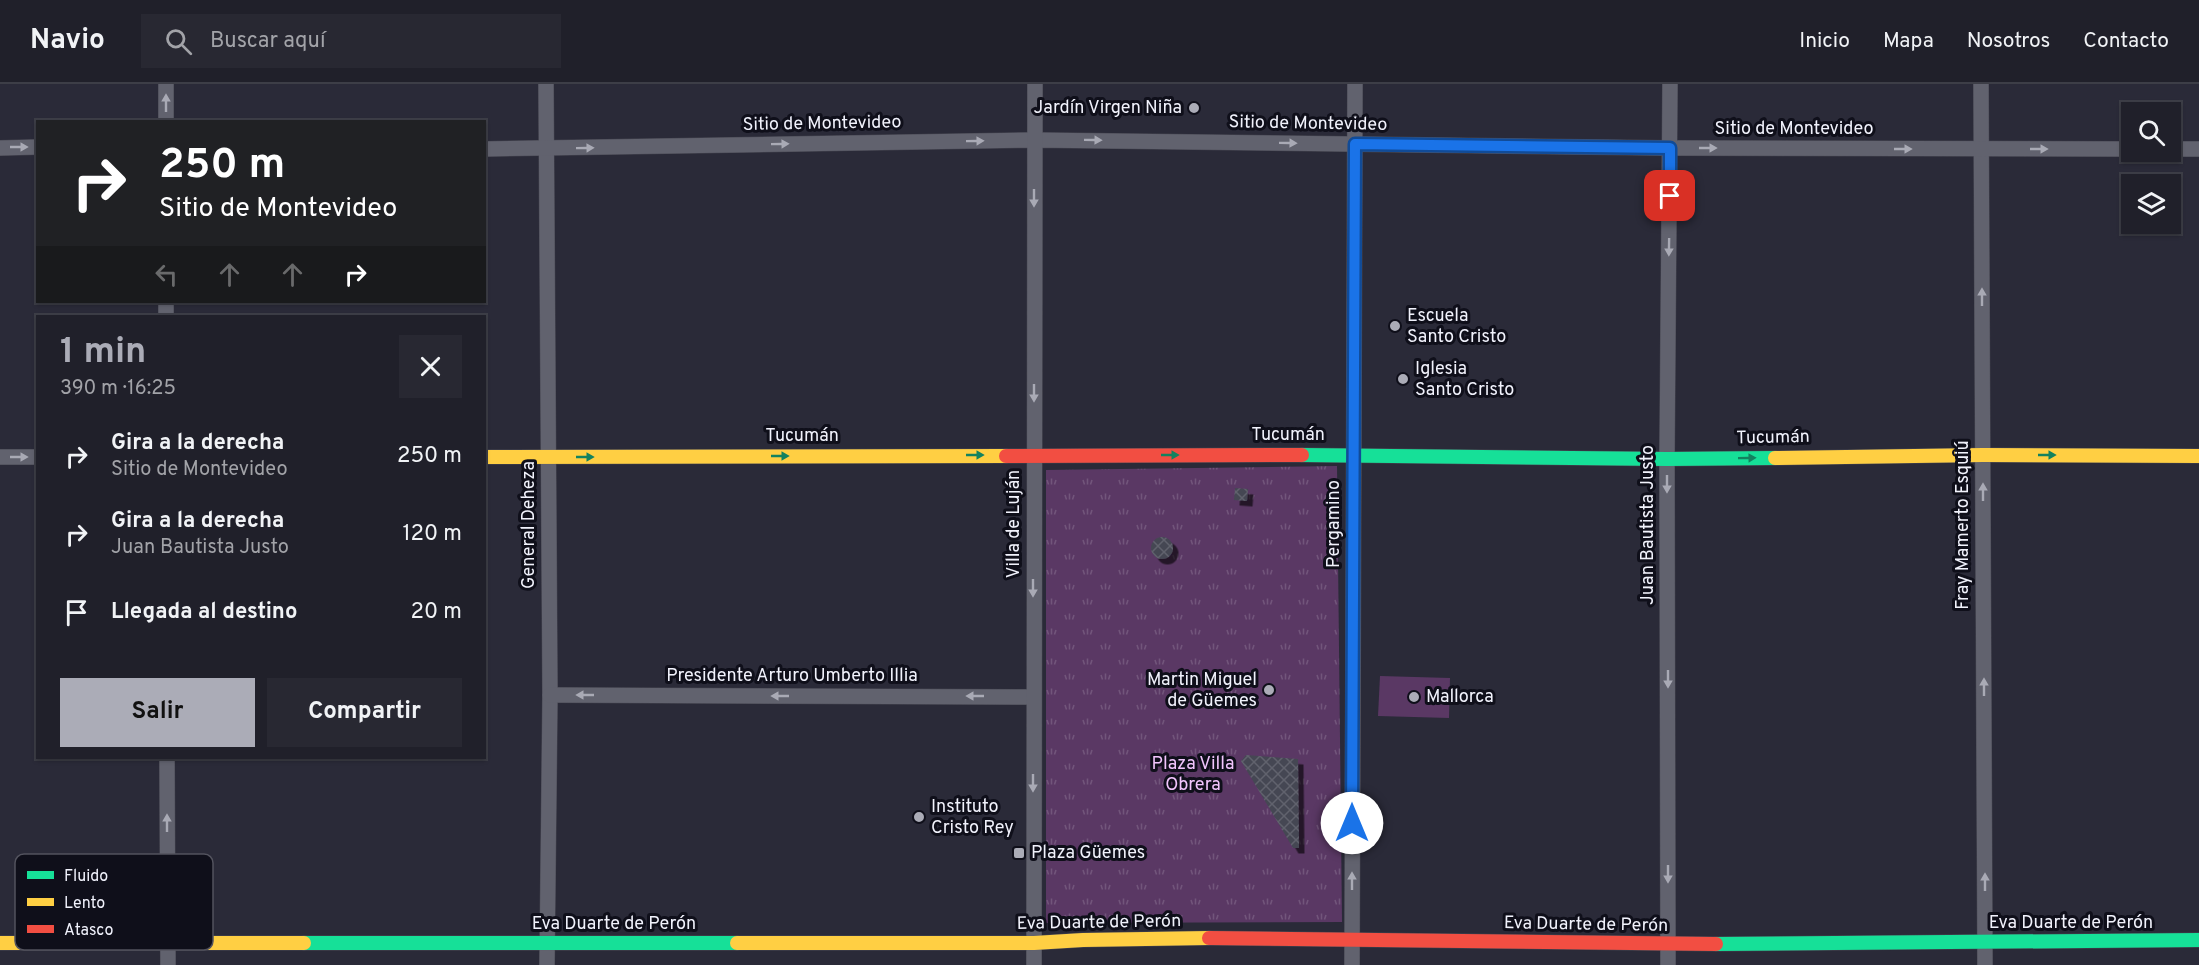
<!DOCTYPE html>
<html lang="es">
<meta charset="utf-8">
<style>
:root{--surface:#20202a;--page:#282832;--text:#f1f3f6;--muted:#a2a3a8;--line:#3d3e47;--accent:#abacb7}
body{margin:0;font-family:Overpass,sans-serif;background:var(--page);color:var(--text);height:100vh;display:flex;flex-direction:column;font-size:22px;white-space:nowrap}
*{box-sizing:border-box;margin:0}
p{font-size:20px;color:var(--muted)}
.icon{flex:none;width:33px;height:33px;fill:none;stroke:currentColor;stroke-width:2;stroke-linecap:round;stroke-linejoin:round}
.map{position:relative;flex:1;overflow:hidden}
.drawer{position:absolute;left:36px;top:231px;width:450px;height:444px;display:flex;flex-direction:column;background:var(--surface);border-radius:0px;box-shadow:0 2px 4px #0004,0 0 0 2px var(--line)}
.drawer>*{flex:none}
.top-card{position:absolute;left:36px;top:36px;width:450px;height:183px;border-radius:0px;box-shadow:0 2px 4px #0004,0 0 0 2px var(--line);background:#202124;color:#fff;overflow:hidden}
.tools{position:absolute;left:2121px;top:18px;display:grid;gap:12px}
.tools a{display:grid;place-items:center;width:60px;height:60px;border-radius:0px;background:var(--surface);box-shadow:0 2px 4px #0004,0 0 0 2px var(--line);font-size:30px}
.pin{position:absolute;display:grid;place-items:center;width:51px;height:51px;color:#fff;margin:-26px;border-radius:12px;box-shadow:0 3px 9px #0006}
.me{position:absolute;width:66px;margin:-33px;rotate:0deg;stroke-linejoin:round;filter:drop-shadow(0 0 4px #0008)}
.turn{display:flex;align-items:center;gap:21px;height:126px;padding:0 24px;font-size:27px}
.turn .icon{width:78px;height:78px;stroke-width:2.5}
.turn b{display:block;font-size:42px;line-height:51px}
.lanes{display:flex;align-items:center;height:57px;padding:0 24px;background:#0003;justify-content:center;gap:30px;direction:ltr}
.lanes .off{opacity:.35}
.round{display:grid;place-items:center;flex:none;width:63px;height:63px;border-radius:0px;background:var(--page)}
.overview{display:flex;align-items:center;justify-content:space-between;height:102px;padding:0 24px}
h1{font-size:36px;font-weight:700;line-height:45px;color:var(--accent)}
.button{display:flex;gap:12px;margin-top:auto;padding:12px 24px}
.button a{flex:1;height:69px;border-radius:0px;background:var(--accent);color:#111;font-size:24px;font-weight:700;line-height:69px;text-align:center}
.button a+a{background:var(--page);color:var(--text)}
ul{padding:0;list-style:none}
li{display:flex;align-items:center;gap:18px;height:78px;padding:0 24px}
li div{flex:1}
li b{display:block;font-size:22px}
li em{font-style:normal}
header{display:flex;align-items:center;gap:36px;box-sizing:border-box;height:84px;padding:0 30px;background:var(--surface);border-bottom:2px solid var(--line)}
header strong{font-size:28px}
nav{display:flex;gap:33px;margin-inline-start:auto;font-size:21px}
.search{width:420px;height:54px;background:var(--page);display:flex;align-items:center;gap:15px;box-sizing:border-box;padding:0 21px;border-radius:0px;color:var(--muted);font-size:22px}
.map>svg:first-child{display:block}
.grass{fill:url(#grass-tufts)}
.pitch{fill:#5a3864}
.building{fill:url(#building-cross-hatch);filter:url(#shadow)}
.lines{fill:none;stroke-linecap:round;stroke-linejoin:round}
.street-casing{stroke:#484853;stroke-width:16}
.fast-casing{stroke:#484853;stroke-width:15}
.slow-casing{stroke:#484853;stroke-width:15}
.jam-casing{stroke:#484853;stroke-width:15}
.street{stroke:#61626e;stroke-width:15}
.fast{stroke:#16e098;stroke-width:14}
.slow{stroke:#ffcf43;stroke-width:14}
.jam{stroke:#f24e42;stroke-width:14}
.oneway{fill:#a9aab5}
.oneway2{fill:#13825f}
.route-casing{stroke:#114b97;stroke-width:15}
.route{stroke:#1a73e8;stroke-width:10}
.poi-dot{fill:#abacb7;stroke:#0f0f1a;stroke-width:2}
.labels{text-anchor:middle;dominant-baseline:central;stroke-width:6;stroke-linejoin:round;paint-order:stroke}
.poi-label{font-size:18px;fill:#f1f2fc;stroke:#0f0f1a;text-anchor:start}
.street-label{font-size:18px;fill:#f1f2fc;stroke:#0f0f1a}
.park-label{font-size:18px;fill:#f2c5fd;stroke:#0f0f1a}
.key{fill:#0f0f1a;stroke:#53535e;stroke-width:1.5}
.key-label{font-size:16px;fill:#f1f2fc}
</style>
<header>
<strong>Navio</strong>
<div class="search"><svg class="icon" aria-label="search" viewBox="0 0 24 24"><circle cx="10" cy="10" r="6"/><path d="M15 15l6 6"/></svg>Buscar aquí</div>
<nav><a>Inicio</a><a>Mapa</a><a>Nosotros</a><a>Contacto</a></nav>
</header>
<div class="map">
<svg width="2199" height="881" viewBox="0 0 2199 881">
<defs>
<pattern id="grass-tufts" width="24" height="20" patternUnits="userSpaceOnUse" patternTransform="scale(1.5)"><rect width="24" height="20" fill="#5a3864"/><path d="M3 7l-1-3M5 7V3M7 7l1-3M15 17l-1-3M17 17v-4M19 17l1-3" fill="none" stroke="#72557b"/></pattern>
<pattern id="building-cross-hatch" width="8" height="8" patternUnits="userSpaceOnUse" patternTransform="scale(1.5)"><rect width="8" height="8" fill="#454753"/><path d="M0 0l8 8M0 8l8-8" fill="none" stroke="#60626d"/></pattern>
<filter id="shadow"><feDropShadow dx="5.5" dy="5.5" stdDeviation="0" flood-color="#0009"/></filter>
</defs>
<rect width="100%" height="100%" fill="#2a2a38"/>
<!-- grass -->
<polygon class="grass" points="1337,382 1342,838 1046,839 1046,386"/>
<!-- pitch -->
<polygon class="pitch" points="1380,592 1450,594 1449,634 1378,632"/>
<!-- building -->
<g class="building">
<polygon points="1235,404 1248,405 1247,417 1234,416"/>
<circle cx="1162" cy="464" r="11"/>
<polygon points="1246,671 1298,675 1299,764 1293,764 1241,677"/>
</g>
<g class="lines">
<defs>
<g id="street">
<polyline points="166,0 166,38"/>
<polyline points="546,0 550,611 547,881"/>
<polyline points="1981,0 1985,881"/>
<polyline points="0,64 38,63"/>
<polyline points="484,65 1034,56 1670,64 2132,65"/>
<polyline points="2170,65 2199,65"/>
<polyline points="166,232 166,218"/>
<polyline points="0,373 38,373"/>
<polyline points="550,611 1033,613"/>
<polyline points="167,674 168,881"/>
<polyline points="1034,881 1035,0"/>
<polyline points="1352,881 1355,0"/>
<polyline points="1668,881 1667,375 1670,0"/>
</g>
<g id="fast">
<polyline points="1302,371 1667,375 1775,374"/>
<polyline points="304,859 737,859"/>
<polyline points="1716,860 2199,856"/>
</g>
<g id="slow">
<polyline points="484,373 1006,372"/>
<polyline points="1775,374 1983,371 2199,372"/>
<polyline points="0,859 304,859"/>
<polyline points="737,859 1034,859 1083,856 1209,854"/>
</g>
<g id="jam">
<polyline points="1006,372 1302,371"/>
<polyline points="1209,854 1716,860"/>
</g>
</defs>
<!-- street casing -->
<use href="#street" class="street-casing"/>
<!-- fast casing -->
<use href="#fast" class="fast-casing"/>
<!-- slow casing -->
<use href="#slow" class="slow-casing"/>
<!-- jam casing -->
<use href="#jam" class="jam-casing"/>
<!-- street -->
<use href="#street" class="street"/>
<!-- fast -->
<use href="#fast" class="fast"/>
<!-- slow -->
<use href="#slow" class="slow"/>
<!-- jam -->
<use href="#jam" class="jam"/>
</g>
<!-- one-way arrows -->
<defs><path id="oneway-solid" d="M-6-.8H1V-3.2L6.5 0L1 3.2V.8H-6Z" transform="scale(1.5)"/></defs>
<g class="oneway">
<use href="#oneway-solid" transform="translate(166 19) rotate(-90)"/>
<use href="#oneway-solid" transform="translate(1093 56) rotate(1)"/>
<use href="#oneway-solid" transform="translate(975 57) rotate(-1)"/>
<use href="#oneway-solid" transform="translate(1288 59) rotate(1)"/>
<use href="#oneway-solid" transform="translate(780 60) rotate(-1)"/>
<use href="#oneway-solid" transform="translate(19 63)"/>
<use href="#oneway-solid" transform="translate(585 64) rotate(-1)"/>
<use href="#oneway-solid" transform="translate(1708 64)"/>
<use href="#oneway-solid" transform="translate(1903 65)"/>
<use href="#oneway-solid" transform="translate(2039 65)"/>
<use href="#oneway-solid" transform="translate(1034 114) rotate(90)"/>
<use href="#oneway-solid" transform="translate(1669 163) rotate(91)"/>
<use href="#oneway-solid" transform="translate(1982 213) rotate(-90)"/>
<use href="#oneway-solid" transform="translate(1034 309) rotate(90)"/>
<use href="#oneway-solid" transform="translate(19 373)"/>
<use href="#oneway-solid" transform="translate(1667 400) rotate(90)"/>
<use href="#oneway-solid" transform="translate(1983 408) rotate(-90)"/>
<use href="#oneway-solid" transform="translate(1033 504) rotate(90)"/>
<use href="#oneway-solid" transform="translate(1668 595) rotate(90)"/>
<use href="#oneway-solid" transform="translate(1984 603) rotate(-90)"/>
<use href="#oneway-solid" transform="translate(585 611) rotate(-180)"/>
<use href="#oneway-solid" transform="translate(780 612) rotate(-180)"/>
<use href="#oneway-solid" transform="translate(975 612) rotate(-180)"/>
<use href="#oneway-solid" transform="translate(1033 699) rotate(90)"/>
<use href="#oneway-solid" transform="translate(167 739) rotate(-90)"/>
<use href="#oneway-solid" transform="translate(1668 790) rotate(90)"/>
<use href="#oneway-solid" transform="translate(1352 797) rotate(-90)"/>
<use href="#oneway-solid" transform="translate(1985 798) rotate(-90)"/>
</g>
<g class="oneway2">
<use href="#oneway-solid" transform="translate(975 371)"/>
<use href="#oneway-solid" transform="translate(1170 371)"/>
<use href="#oneway-solid" transform="translate(2047 371)"/>
<use href="#oneway-solid" transform="translate(780 372)"/>
<use href="#oneway-solid" transform="translate(585 373)"/>
<use href="#oneway-solid" transform="translate(1747 374) rotate(-1)"/>
</g>
<g class="lines">
<defs>
<polyline id="route" points="1352,739 1355,60 1670,64 1670,112"/>
</defs>
<!-- route casing -->
<use href="#route" class="route-casing"/>
<!-- route -->
<use href="#route" class="route"/>
</g>
<!-- markers -->
<g class="poi-dot">
<circle cx="1194" cy="24" r="6"/>
<circle cx="1395" cy="242" r="6"/>
<circle cx="1403" cy="295" r="6"/>
<circle cx="1269" cy="606" r="6"/>
<circle cx="1414" cy="613" r="6"/>
<circle cx="919" cy="733" r="6"/>
<rect x="1013" y="763" width="12" height="12" rx="3"/>
</g>
<g class="labels">
<!-- poi labels -->
<g class="poi-label">
<text x="1182" y="24" text-anchor="end">Jardín Virgen Niña</text>
<text x="1407" y="232">Escuela<tspan x="1407" dy="21">Santo Cristo</tspan></text>
<text x="1415" y="285">Iglesia<tspan x="1415" dy="21">Santo Cristo</tspan></text>
<text x="1257" y="596" text-anchor="end">Martin Miguel<tspan x="1257" dy="21">de Güemes</tspan></text>
<text x="1426" y="613">Mallorca</text>
<text x="931" y="723">Instituto<tspan x="931" dy="21">Cristo Rey</tspan></text>
<text x="1031" y="769">Plaza Güemes</text>
</g>
<!-- street labels -->
<g class="street-label">
<text transform="translate(822 40) rotate(-1)">Sitio de Montevideo</text>
<text transform="translate(1308 40) rotate(1)">Sitio de Montevideo</text>
<text x="1794" y="45">Sitio de Montevideo</text>
<text x="1288" y="351">Tucumán</text>
<text x="802" y="352">Tucumán</text>
<text transform="translate(1773 354) rotate(-1)">Tucumán</text>
<text transform="translate(1014 440) rotate(-90)">Villa de Luján</text>
<text transform="translate(1334 440) rotate(-90)">Pergamino</text>
<text transform="translate(529 441) rotate(-90)">General Deheza</text>
<text transform="translate(1648 441) rotate(-90)">Juan Bautista Justo</text>
<text transform="translate(1963 441) rotate(-90)">Fray Mamerto Esquiú</text>
<text x="792" y="592">Presidente Arturo Umberto Illia</text>
<text transform="translate(1099 839) rotate(-1)">Eva Duarte de Perón</text>
<text x="2071" y="839">Eva Duarte de Perón</text>
<text x="614" y="840">Eva Duarte de Perón</text>
<text transform="translate(1586 841) rotate(1)">Eva Duarte de Perón</text>
</g>
<!-- park labels -->
<g class="park-label">
<text x="1193" y="680">Plaza Villa<tspan x="1193" dy="21">Obrera</tspan></text>
</g>
</g>
<!-- legend -->
<rect x="15" y="770" width="198" height="96" rx="9" class="key"/>
<rect x="27" y="787" width="27" height="8" fill="#16e098"/>
<rect x="27" y="814" width="27" height="8" fill="#ffcf43"/>
<rect x="27" y="841" width="27" height="8" fill="#f24e42"/>
<g class="key-label">
<text x="64" y="797">Fluido</text>
<text x="64" y="824">Lento</text>
<text x="64" y="851">Atasco</text>
</g>
</svg>
<div class="tools">
<a><svg class="icon" aria-label="search" viewBox="0 0 24 24"><circle cx="10" cy="10" r="6"/><path d="M15 15l6 6"/></svg></a>
<a><svg class="icon" aria-label="layers" viewBox="0 0 24 24"><path d="M12 4l9 5-9 5-9-5zM3 14l9 5 9-5"/></svg></a>
</div>
<div class="pin" style="left:1670px;top:112px;background:#d93025"><svg class="icon" aria-label="arrive" viewBox="0 0 24 24"><path d="M6 21V4h12l-3 4 3 4H6"/></svg></div>
<svg class="me" style="left:1352px;top:739px" viewBox="-20 -20 40 40"><circle r="19" fill="#fff"/><path d="M0-13L10 11 0 6-10 11z" fill="#1a73e8"/></svg>
<div class="top-card">
<div class="turn"><svg class="icon" aria-label="right" viewBox="0 0 24 24"><path d="M7 20v-9h11M14 6l5 5-5 5"/></svg><div><b>250 m</b>Sitio de Montevideo</div></div>
<div class="lanes"><svg class="icon off" aria-label="left" viewBox="0 0 24 24"><path d="M17 20v-9H6M10 6l-5 5 5 5"/></svg><svg class="icon off" aria-label="ahead" viewBox="0 0 24 24"><path d="M12 20V5M6 11l6-6 6 6"/></svg><svg class="icon off" aria-label="ahead" viewBox="0 0 24 24"><path d="M12 20V5M6 11l6-6 6 6"/></svg><svg class="icon" aria-label="right" viewBox="0 0 24 24"><path d="M7 20v-9h11M14 6l5 5-5 5"/></svg></div>
</div>
<section class="drawer">
<div class="overview"><div><h1>1 min</h1><p>390 m · 16:25</p></div><a class="round"><svg class="icon" aria-label="close" viewBox="0 0 24 24"><path d="M6 6l12 12M18 6L6 18"/></svg></a></div>
<ul>
<li><svg class="icon" aria-label="right" viewBox="0 0 24 24"><path d="M7 20v-9h11M14 6l5 5-5 5"/></svg><div><b>Gira a la derecha</b><p>Sitio de Montevideo</p></div><em>250 m</em></li>
<li><svg class="icon" aria-label="right" viewBox="0 0 24 24"><path d="M7 20v-9h11M14 6l5 5-5 5"/></svg><div><b>Gira a la derecha</b><p>Juan Bautista Justo</p></div><em>120 m</em></li>
<li><svg class="icon" aria-label="arrive" viewBox="0 0 24 24"><path d="M6 21V4h12l-3 4 3 4H6"/></svg><div><b>Llegada al destino</b></div><em>20 m</em></li>
</ul>
<div class="button"><a>Salir</a><a>Compartir</a></div>
</section>
</div>
